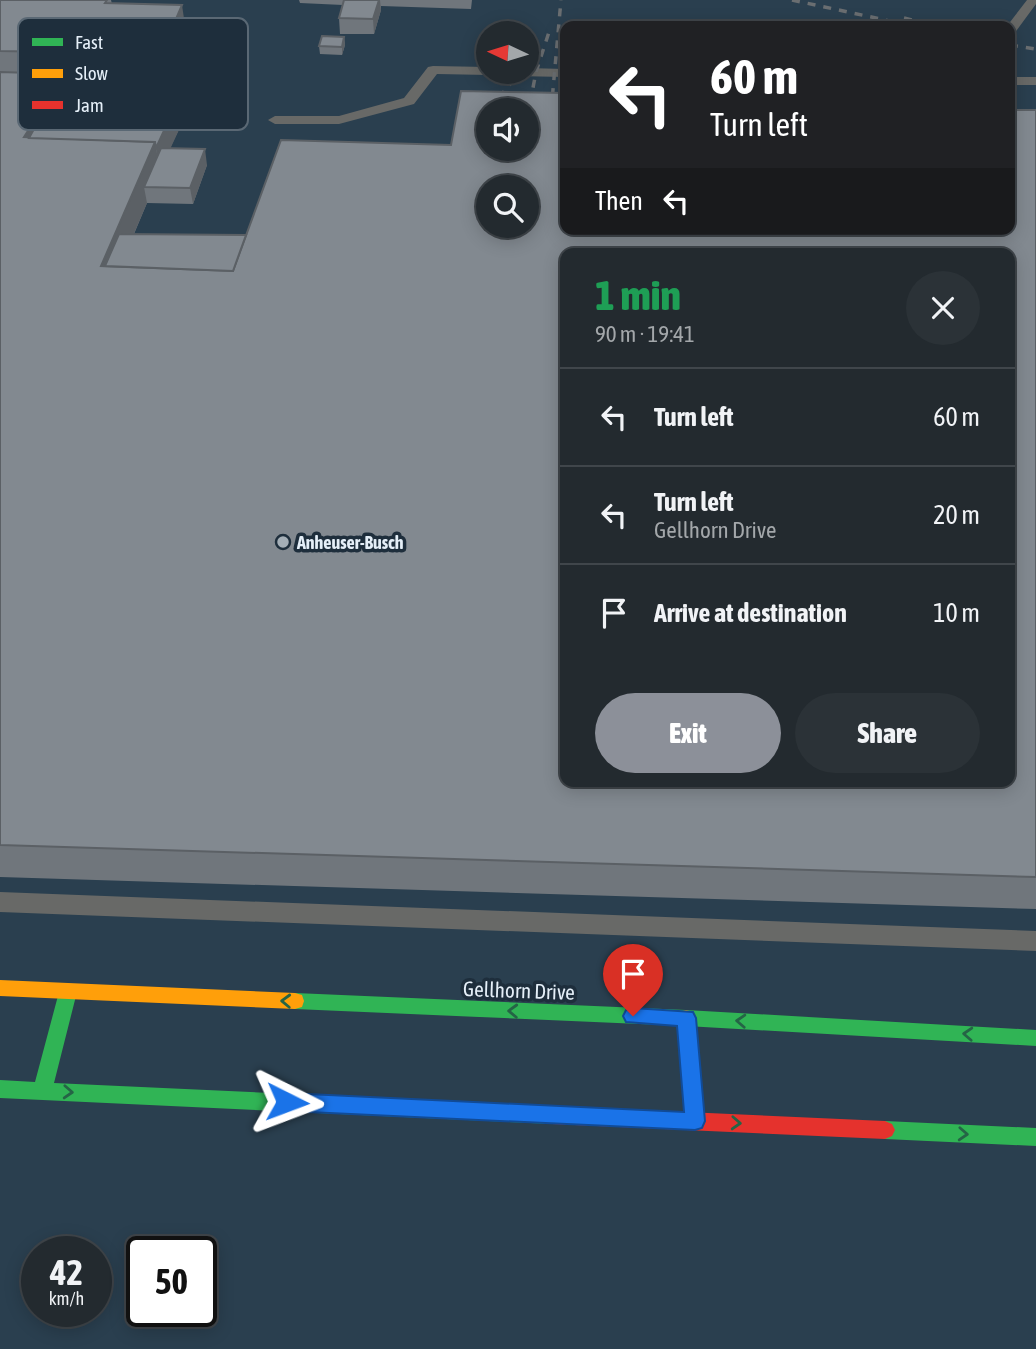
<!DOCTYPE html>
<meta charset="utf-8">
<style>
:root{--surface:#232a2f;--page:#2b3237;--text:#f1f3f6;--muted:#a3a7aa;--line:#40464b;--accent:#8c9099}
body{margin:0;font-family:"Asap Condensed",sans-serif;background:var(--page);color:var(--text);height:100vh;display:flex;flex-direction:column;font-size:26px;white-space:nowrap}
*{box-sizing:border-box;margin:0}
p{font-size:23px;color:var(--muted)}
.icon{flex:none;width:38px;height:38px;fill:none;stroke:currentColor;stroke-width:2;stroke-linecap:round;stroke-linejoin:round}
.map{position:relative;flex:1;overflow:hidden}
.details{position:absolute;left:560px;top:248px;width:455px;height:539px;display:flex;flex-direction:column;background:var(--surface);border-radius:14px;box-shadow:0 4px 18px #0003,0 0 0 2px var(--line)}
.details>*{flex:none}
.banner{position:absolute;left:560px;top:21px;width:455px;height:214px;border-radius:14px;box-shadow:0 4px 18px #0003,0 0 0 2px var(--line);background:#202124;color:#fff;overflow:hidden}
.needle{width:46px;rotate:274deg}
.tools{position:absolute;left:476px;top:21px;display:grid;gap:14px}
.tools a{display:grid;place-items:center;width:63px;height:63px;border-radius:50%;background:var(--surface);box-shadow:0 4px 18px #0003,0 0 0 2px var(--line);font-size:35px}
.speed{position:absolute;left:21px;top:1236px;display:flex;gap:14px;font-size:35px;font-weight:700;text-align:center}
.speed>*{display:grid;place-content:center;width:91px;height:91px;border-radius:50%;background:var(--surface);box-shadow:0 4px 18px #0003,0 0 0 2px var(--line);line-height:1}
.speed small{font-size:18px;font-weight:400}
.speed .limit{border:4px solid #111;border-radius:10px;background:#fff;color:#111}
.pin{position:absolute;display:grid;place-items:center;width:60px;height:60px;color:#fff;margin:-72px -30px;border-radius:50% 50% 50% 0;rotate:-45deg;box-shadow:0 0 7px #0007}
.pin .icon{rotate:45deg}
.me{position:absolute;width:77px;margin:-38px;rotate:93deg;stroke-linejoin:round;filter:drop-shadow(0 0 5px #0008)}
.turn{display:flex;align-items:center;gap:24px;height:147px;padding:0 35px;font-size:32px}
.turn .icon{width:91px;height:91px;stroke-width:2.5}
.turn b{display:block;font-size:49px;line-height:60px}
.then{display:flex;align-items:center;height:66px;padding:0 35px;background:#0003;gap:14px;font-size:26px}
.round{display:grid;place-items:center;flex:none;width:74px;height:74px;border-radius:37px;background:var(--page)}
.head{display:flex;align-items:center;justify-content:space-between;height:119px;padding:0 35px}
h1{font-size:42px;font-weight:800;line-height:52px;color:#1e9e55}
.action{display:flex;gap:14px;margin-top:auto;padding:14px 35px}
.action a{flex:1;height:80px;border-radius:42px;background:var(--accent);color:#fff;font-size:28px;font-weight:800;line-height:80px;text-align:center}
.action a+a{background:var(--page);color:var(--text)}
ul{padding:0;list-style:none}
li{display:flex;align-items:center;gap:21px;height:98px;padding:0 35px;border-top:2px solid var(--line)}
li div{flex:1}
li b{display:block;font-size:26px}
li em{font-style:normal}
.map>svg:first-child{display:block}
.built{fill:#2a3f4f;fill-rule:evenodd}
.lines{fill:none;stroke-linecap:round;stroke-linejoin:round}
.lane{fill:#686967;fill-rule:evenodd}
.fast{fill:#30b455;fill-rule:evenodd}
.slow{fill:#ff9f0a;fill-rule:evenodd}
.jam{fill:#e5322d;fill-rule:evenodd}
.rail{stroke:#6a6e71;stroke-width:3.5;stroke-dasharray:8 8;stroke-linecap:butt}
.wall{fill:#70767c}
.shaded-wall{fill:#5b6065}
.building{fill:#828990;stroke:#5b6065;stroke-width:2;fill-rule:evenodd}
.oneway{stroke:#256446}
.route{fill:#1a73e8;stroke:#114b97;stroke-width:2}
.poi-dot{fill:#a5afb7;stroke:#1e2e3c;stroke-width:2.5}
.labels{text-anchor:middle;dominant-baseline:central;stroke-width:7;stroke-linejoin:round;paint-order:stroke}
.poi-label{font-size:18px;font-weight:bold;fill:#e5eff8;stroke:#1e2e3c;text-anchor:start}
.near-street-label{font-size:21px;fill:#e5eff8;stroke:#1e2e3c}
.key{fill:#1e2e3c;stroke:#5a6874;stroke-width:2}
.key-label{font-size:19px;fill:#e5eff8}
</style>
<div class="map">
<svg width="1036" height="1349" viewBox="0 0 1036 1349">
<rect width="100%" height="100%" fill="#2f383f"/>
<!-- built -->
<path class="built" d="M0,0H1036V1349H0ZM565,26H1010V229H565ZM488,33H527V72H488ZM488,110H527V149H488ZM488,187H527V226H488ZM565,254H1010V782H565ZM37,1251H96V1311H37ZM142,1251H201V1311H142Z"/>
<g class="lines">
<!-- lane -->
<g class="lane">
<polygon points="1027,0 1036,0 1036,4 1014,34 1010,35 1010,26 1007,26"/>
<polygon points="433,66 488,67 488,72 494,72 488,75 437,74 414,104 339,124 275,124 268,120 275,116 339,116 404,98 428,67"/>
<polygon points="527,68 565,69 565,77 515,76 508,72 527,72"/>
<rect x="1010" y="77" width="26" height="8"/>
<polygon points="0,892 1036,931 1036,951 0,912"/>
</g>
<!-- fast -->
<g class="fast">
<polygon points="68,984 75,986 77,992 54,1083 552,1106 559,1109 562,1115 559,1121 552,1124 0,1098 0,1080 35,1082 59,992 61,986"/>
<polygon points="295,993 686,1010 1036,1030 1036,1046 686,1026 295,1009 288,1007 286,1001 288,995"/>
<polygon points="885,1121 1036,1128 1036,1146 885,1139 878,1136 875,1130 878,1124"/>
</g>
<!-- slow -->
<g class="slow">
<polygon points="0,980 295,993 302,995 304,1001 302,1007 295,1009 0,996"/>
<polygon points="686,1010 693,1012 696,1018 705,1121 702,1127 695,1130 688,1127 685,1121 676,1018 679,1012"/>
</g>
<!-- jam -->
<polygon class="jam" points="552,1106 885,1121 892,1124 895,1130 892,1136 885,1139 552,1124 545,1121 542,1115 545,1109"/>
<!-- rail -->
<g class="rail">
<polyline points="792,0 913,26"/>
<polyline points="904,18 935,26"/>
<polyline points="1010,45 1036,49"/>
<polyline points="489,110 520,72"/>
<polyline points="551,112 561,0"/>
<polyline points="527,119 536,72 550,29"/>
</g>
</g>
<!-- wall -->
<g class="wall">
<polygon points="0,0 111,0 112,4 186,32 165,82 65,80 68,93 180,96 184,119 170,148 207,165 193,204 147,203 134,234 246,235 565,229 1036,110 1036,909 0,877"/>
<polygon points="299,0 472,0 471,9 381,6 381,10 374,34 340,34 339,18 343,5 300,3"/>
<polygon points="344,37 345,45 342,55 320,54 319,46"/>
</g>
<!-- shaded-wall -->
<g class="shaded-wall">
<polygon points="379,0 380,0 381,10 374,34 373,19"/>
<polygon points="182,5 186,32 165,82 161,54"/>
<polygon points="344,37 345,45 342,55 342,47"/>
<polygon points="64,74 69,102 31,167 24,137"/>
<polygon points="180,96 184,119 160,171 156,148"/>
<polygon points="155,142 160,171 144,187 147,203 117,273 101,266"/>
<polygon points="205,149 207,165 193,204 190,188"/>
</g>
<!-- building -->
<g class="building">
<polygon points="0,0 107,0 105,3 182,5 161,54 0,51"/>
<polygon points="344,0 379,0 373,19 339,18"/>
<polygon points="322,36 344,37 342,47 319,46"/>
<path d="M0,72L64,74L24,137L155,142L101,266L233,271L281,140L451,145L461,91L565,93V229H1010V110H1036V877L0,845ZM488,110H527V149H488ZM488,187H527V226H488ZM565,254H1010V782H565Z"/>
<polygon points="54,93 180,96 156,148 155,142 29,138"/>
<polygon points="161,148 205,149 190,188 144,187"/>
<polygon points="119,234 246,235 233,271 105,266"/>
</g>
<!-- one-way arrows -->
<defs><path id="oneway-chevron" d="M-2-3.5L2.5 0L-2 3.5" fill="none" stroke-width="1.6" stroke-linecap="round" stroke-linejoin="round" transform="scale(1.75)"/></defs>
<g class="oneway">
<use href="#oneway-chevron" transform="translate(286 1001) rotate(-178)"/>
<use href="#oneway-chevron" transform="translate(513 1011) rotate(-178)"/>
<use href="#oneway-chevron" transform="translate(741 1021) rotate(-177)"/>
<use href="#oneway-chevron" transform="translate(968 1034) rotate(-177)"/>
<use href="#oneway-chevron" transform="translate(68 1092) rotate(3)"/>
<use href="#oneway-chevron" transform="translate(736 1123) rotate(3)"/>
<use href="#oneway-chevron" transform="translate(963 1134) rotate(3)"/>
</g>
<!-- route -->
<polygon class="route" points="633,1008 693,1012 696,1018 705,1121 702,1128 695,1130 287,1111 280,1109 277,1102 280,1096 287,1093 684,1112 677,1026 626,1022 623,1016 626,1010"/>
<!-- markers -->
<circle class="poi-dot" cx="283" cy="542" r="7"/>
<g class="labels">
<!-- poi labels -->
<g class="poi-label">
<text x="297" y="542">Anheuser-Busch</text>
</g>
<!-- near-street labels -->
<g class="near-street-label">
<text transform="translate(519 990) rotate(2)">Gellhorn Drive</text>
</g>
</g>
<!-- legend -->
<rect x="18" y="18" width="230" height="112" rx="10" class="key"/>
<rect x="32" y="38" width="31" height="8" fill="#30b455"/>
<rect x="32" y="69" width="31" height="9" fill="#ff9f0a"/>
<rect x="32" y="101" width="31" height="8" fill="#e5322d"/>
<g class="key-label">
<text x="75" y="49">Fast</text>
<text x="75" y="80">Slow</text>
<text x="75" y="112">Jam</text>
</g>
</svg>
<div class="tools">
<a><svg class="needle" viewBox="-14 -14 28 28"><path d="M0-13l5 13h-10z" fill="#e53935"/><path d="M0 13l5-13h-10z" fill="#a3a7aa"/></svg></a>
<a><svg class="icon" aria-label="sound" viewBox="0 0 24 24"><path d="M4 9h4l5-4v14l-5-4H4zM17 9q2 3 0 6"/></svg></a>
<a><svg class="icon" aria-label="search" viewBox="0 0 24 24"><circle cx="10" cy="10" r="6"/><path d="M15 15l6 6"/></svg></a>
</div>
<div class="speed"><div>42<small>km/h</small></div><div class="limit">50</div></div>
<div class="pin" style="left:633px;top:1016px;background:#d93025"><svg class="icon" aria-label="arrive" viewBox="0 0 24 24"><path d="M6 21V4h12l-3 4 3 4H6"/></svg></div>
<svg class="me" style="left:287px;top:1102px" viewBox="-20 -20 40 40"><path d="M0-17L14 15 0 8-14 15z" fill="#1a73e8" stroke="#fff" stroke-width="4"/></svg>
<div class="banner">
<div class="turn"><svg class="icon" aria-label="left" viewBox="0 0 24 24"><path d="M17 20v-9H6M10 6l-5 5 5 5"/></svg><div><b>60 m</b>Turn left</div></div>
<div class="then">Then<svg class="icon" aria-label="left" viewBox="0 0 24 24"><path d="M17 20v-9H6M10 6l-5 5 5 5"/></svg></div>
</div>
<section class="details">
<div class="head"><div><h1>1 min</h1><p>90 m · 19:41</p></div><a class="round"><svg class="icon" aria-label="close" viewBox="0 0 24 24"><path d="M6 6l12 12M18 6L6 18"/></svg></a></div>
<ul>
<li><svg class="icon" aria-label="left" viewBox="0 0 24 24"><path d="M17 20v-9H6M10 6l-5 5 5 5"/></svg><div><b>Turn left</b></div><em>60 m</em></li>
<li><svg class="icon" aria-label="left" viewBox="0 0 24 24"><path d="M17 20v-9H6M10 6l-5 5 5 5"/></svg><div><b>Turn left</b><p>Gellhorn Drive</p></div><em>20 m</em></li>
<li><svg class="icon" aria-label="arrive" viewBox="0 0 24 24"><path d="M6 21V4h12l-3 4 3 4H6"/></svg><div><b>Arrive at destination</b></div><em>10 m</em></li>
</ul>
<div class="action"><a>Exit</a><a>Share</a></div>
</section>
</div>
